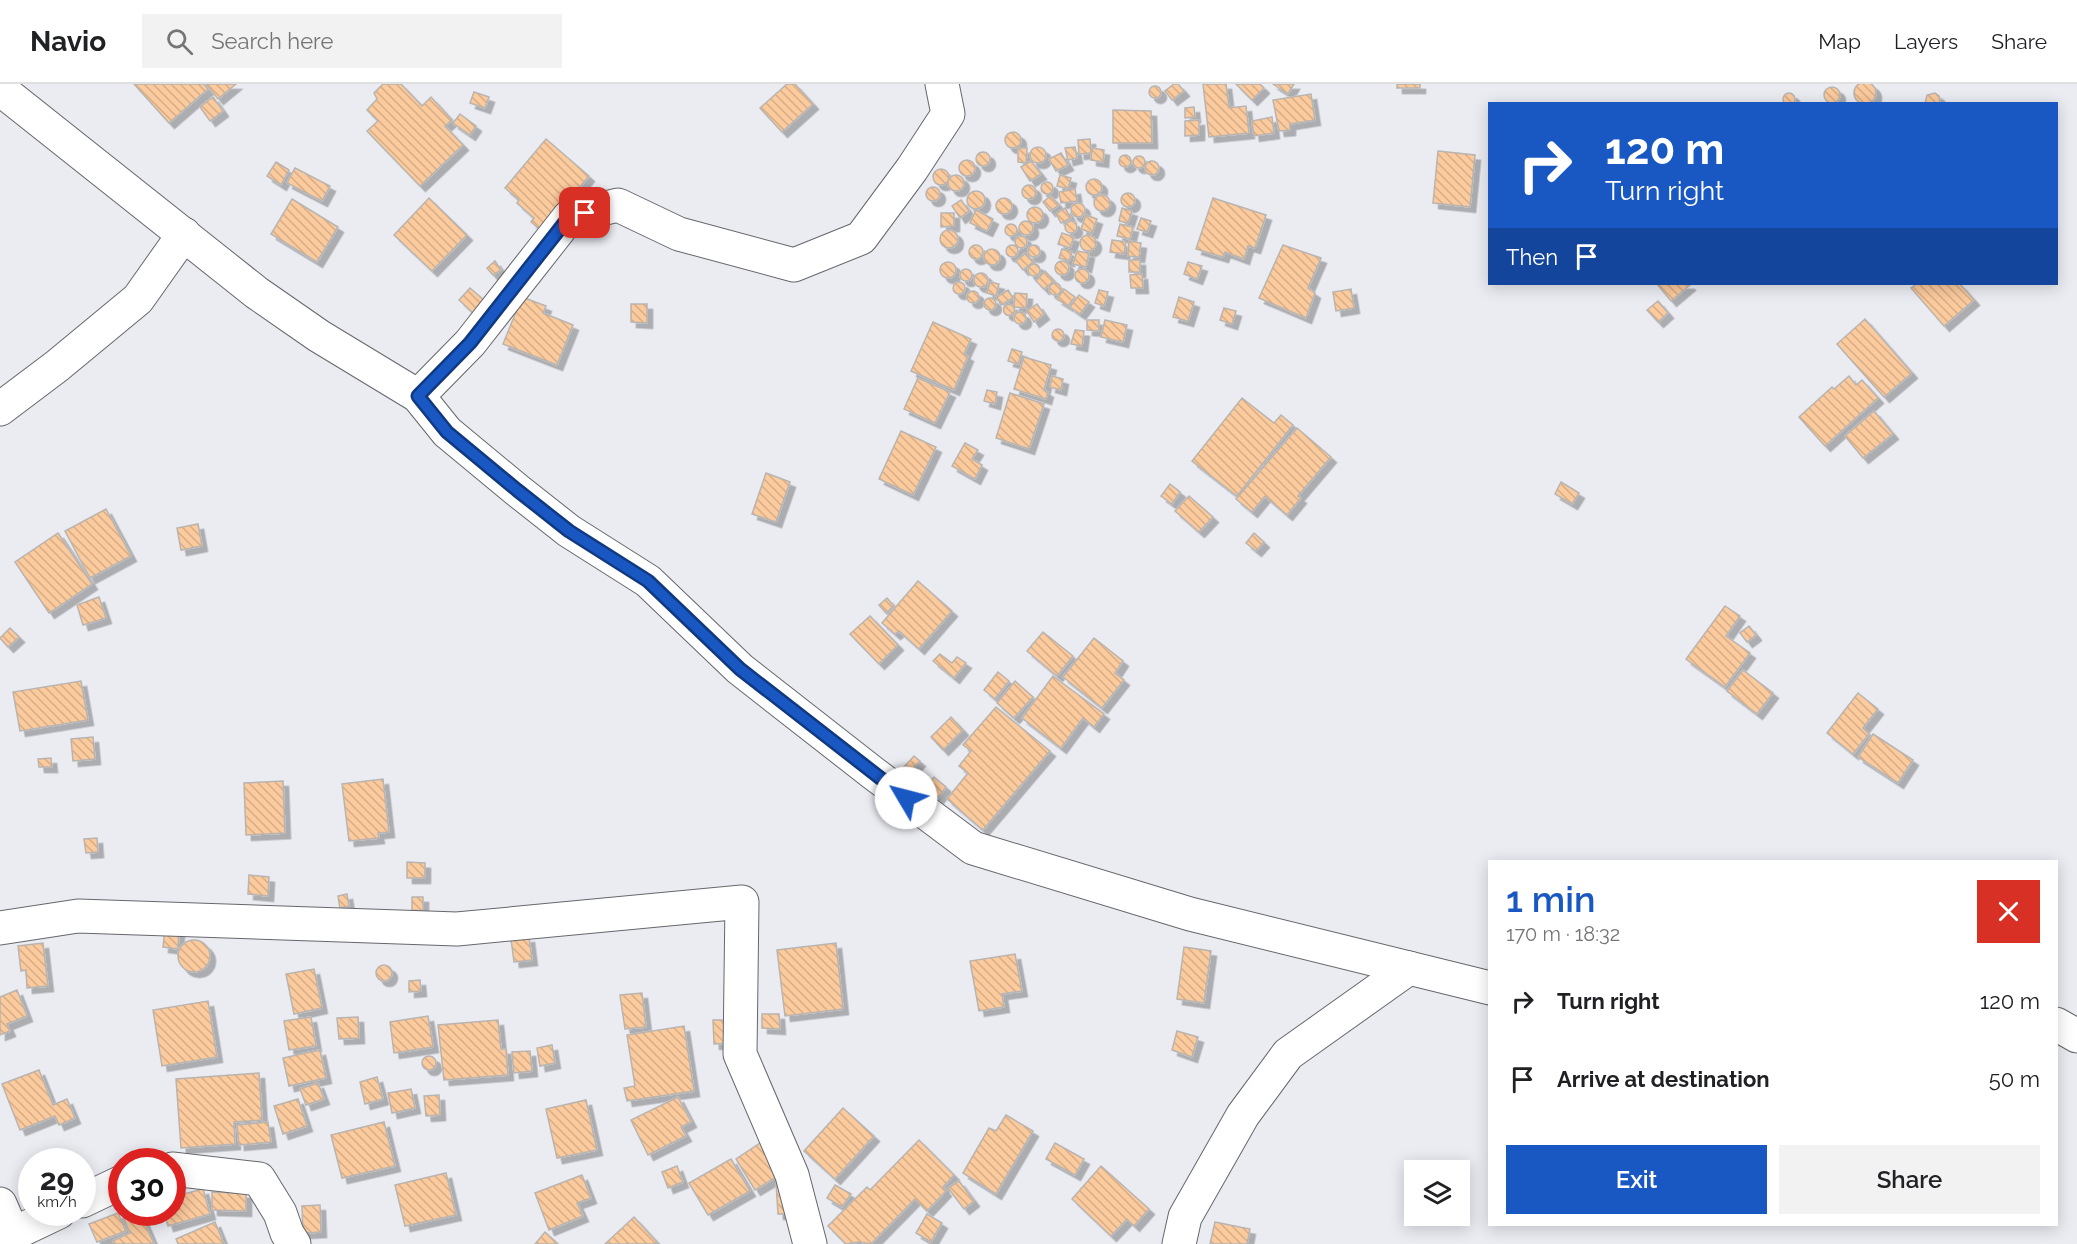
<!DOCTYPE html>
<meta charset="utf-8">
<style>
:root{--surface:#fff;--page:#f2f2f2;--text:#202124;--muted:#757577;--line:#e0e0e0;--accent:#1957c3}
body{margin:0;font-family:Raleway,sans-serif;background:var(--page);color:var(--text);height:100vh;display:flex;flex-direction:column;font-size:22px;white-space:nowrap}
*{box-sizing:border-box;margin:0}
p{font-size:20px;color:var(--muted)}
.icon{flex:none;width:33px;height:33px;fill:none;stroke:currentColor;stroke-width:2;stroke-linecap:round;stroke-linejoin:round}
.map{position:relative;flex:1;overflow:hidden}
.drawer{position:absolute;left:1488px;top:776px;width:570px;height:366px;display:flex;flex-direction:column;background:var(--surface);border-radius:0px;box-shadow:0 3px 15px #0003}
.drawer>*{flex:none}
.guide{position:absolute;left:1488px;top:18px;width:570px;height:183px;border-radius:0px;box-shadow:0 3px 15px #0003;background:#1957c3;color:#fff;overflow:hidden}
.controls{position:absolute;left:1404px;top:1076px;display:grid;gap:12px}
.controls a{display:grid;place-items:center;width:66px;height:66px;border-radius:0px;background:var(--surface);box-shadow:0 3px 15px #0003;font-size:30px}
.speed{position:absolute;left:18px;top:1064px;display:flex;gap:12px;font-size:30px;font-weight:700;text-align:center}
.speed>*{display:grid;place-content:center;width:78px;height:78px;border-radius:50%;background:var(--surface);box-shadow:0 3px 15px #0003;line-height:1}
.speed small{font-size:15px;font-weight:400}
.speed .limit{border:9px solid #d22;background:#fff;color:#111}
.pin{position:absolute;display:grid;place-items:center;width:51px;height:51px;color:#fff;margin:-26px;border-radius:12px;box-shadow:0 3px 9px #0006}
.me{position:absolute;width:66px;margin:-33px;rotate:307deg;stroke-linejoin:round;filter:drop-shadow(0 0 4px #0008)}
.turn{display:flex;align-items:center;gap:21px;height:126px;padding:0 18px;font-size:27px}
.turn .icon{width:78px;height:78px;stroke-width:2.5}
.turn b{display:block;font-size:42px;line-height:51px}
.then{display:flex;align-items:center;height:57px;padding:0 18px;background:#0003;gap:12px;font-size:22px}
.round{display:grid;place-items:center;flex:none;width:63px;height:63px;border-radius:0px;background:var(--page)}
.headline{display:flex;align-items:center;justify-content:space-between;height:102px;padding:0 18px}
h1{font-size:36px;font-weight:600;line-height:45px;color:var(--accent)}
.primary-button{display:flex;gap:12px;margin-top:auto;padding:12px 18px}
.primary-button a{flex:1;height:69px;border-radius:0px;background:var(--accent);color:#fff;font-size:24px;font-weight:600;line-height:69px;text-align:center}
.primary-button a+a{background:var(--page);color:var(--text)}
ul{padding:0;list-style:none}
li{display:flex;align-items:center;gap:18px;height:78px;padding:0 18px}
li div{flex:1}
li b{display:block;font-size:22px}
li em{font-style:normal}
header{display:flex;align-items:center;gap:36px;box-sizing:border-box;height:84px;padding:0 30px;background:var(--surface);border-bottom:2px solid var(--line)}
header strong{font-size:28px}
nav{display:flex;gap:33px;margin-inline-start:auto;font-size:21px}
.search{width:420px;height:54px;background:var(--page);display:flex;align-items:center;gap:15px;box-sizing:border-box;padding:0 21px;border-radius:0px;color:var(--muted);font-size:22px}
.map>svg:first-child{display:block}
.building{fill:url(#building-back-hatch);stroke:#b9b4b0;stroke-width:1.5;filter:url(#shadow)}
.lines{fill:none;stroke-linecap:round;stroke-linejoin:round}
.street-casing{stroke:#65676c;stroke-width:35}
.street{stroke:#fff;stroke-width:33}
.route-casing{stroke:#10397f;stroke-width:15}
.route{stroke:#1957c3;stroke-width:10}
</style>
<header>
<strong>Navio</strong>
<div class="search"><svg class="icon" aria-label="search" viewBox="0 0 24 24"><circle cx="10" cy="10" r="6"/><path d="M15 15l6 6"/></svg>Search here</div>
<nav><a>Map</a><a>Layers</a><a>Share</a></nav>
</header>
<div class="map">
<svg width="2077" height="1160" viewBox="0 0 2077 1160">
<defs>
<pattern id="building-back-hatch" width="6" height="6" patternUnits="userSpaceOnUse" patternTransform="scale(1.5)"><rect width="6" height="6" fill="#fbca9d"/><path d="M-1 5l2 2M0 0l6 6M5-1l2 2" fill="none" stroke="#d7ad87"/></pattern>
<filter id="shadow"><feDropShadow dx="5.5" dy="5.5" stdDeviation="0" flood-color="#0004"/></filter>
</defs>
<rect width="100%" height="100%" fill="#eaecf2"/>
<!-- building -->
<g class="building">
<circle cx="1865" cy="9" r="11"/>
<polygon points="134,0 204,0 208,5 169,39"/>
<polygon points="206,0 236,0 218,15"/>
<polygon points="383,0 401,0 422,22 431,13 452,36 445,42 463,61 420,102 367,47 378,37 367,26 377,15 374,9"/>
<polygon points="787,0 795,0 813,20 782,48 760,24"/>
<polygon points="1174,0 1178,0 1184,7 1172,16 1165,7"/>
<polygon points="1203,0 1226,0 1229,24 1246,22 1249,49 1209,53"/>
<polygon points="1236,0 1260,0 1264,4 1252,16"/>
<polygon points="1273,0 1294,0 1288,10"/>
<rect x="1397" y="0" width="23" height="4"/>
<circle cx="1155" cy="8" r="6"/>
<circle cx="1832" cy="11" r="8"/>
<polygon points="474,8 489,13 485,24 470,19"/>
<circle cx="1789" cy="15" r="6"/>
<polygon points="1935,9 1939,12 1940,20 1925,20 1927,11"/>
<polygon points="1311,10 1315,36 1290,40 1290,46 1279,47 1273,16"/>
<polygon points="213,13 223,27 210,37 200,23"/>
<polygon points="1194,23 1195,33 1185,34 1185,24"/>
<polygon points="1113,26 1151,27 1152,59 1113,59"/>
<polygon points="460,30 476,42 470,51 453,39"/>
<polygon points="1272,33 1274,49 1254,52 1252,37"/>
<polygon points="1199,36 1199,51 1185,52 1185,37"/>
<circle cx="1013" cy="56" r="8"/>
<polygon points="546,55 589,92 543,148 531,138 534,134 517,119 519,116 505,104"/>
<polygon points="1090,55 1091,69 1079,70 1078,56"/>
<circle cx="1038" cy="71" r="8"/>
<polygon points="1075,63 1077,74 1068,76 1065,64"/>
<polygon points="1018,64 1027,64 1026,79 1018,78"/>
<polygon points="1092,64 1104,66 1103,78 1091,76"/>
<polygon points="1438,67 1475,71 1470,123 1433,119"/>
<circle cx="983" cy="75" r="7"/>
<polygon points="1061,69 1068,81 1056,87 1049,75"/>
<circle cx="1125" cy="77" r="6"/>
<circle cx="1139" cy="78" r="6"/>
<circle cx="967" cy="84" r="8"/>
<polygon points="1031,77 1041,90 1030,97 1021,83"/>
<circle cx="1152" cy="84" r="7"/>
<polygon points="276,78 289,86 281,101 267,92"/>
<polygon points="295,84 330,102 322,117 287,99"/>
<circle cx="941" cy="93" r="8"/>
<polygon points="1060,91 1071,94 1068,105 1057,102"/>
<circle cx="956" cy="99" r="8"/>
<circle cx="1094" cy="103" r="8"/>
<circle cx="1047" cy="104" r="6"/>
<circle cx="1029" cy="108" r="7"/>
<circle cx="933" cy="110" r="7"/>
<polygon points="1075,105 1077,117 1061,119 1059,108"/>
<circle cx="976" cy="116" r="9"/>
<circle cx="1128" cy="116" r="7"/>
<circle cx="1102" cy="119" r="8"/>
<polygon points="1051,112 1059,121 1050,127 1043,118"/>
<circle cx="1004" cy="122" r="8"/>
<polygon points="429,114 467,151 432,187 394,151"/>
<polygon points="1213,114 1266,131 1255,164 1248,162 1244,175 1225,168 1223,173 1196,165"/>
<polygon points="292,115 338,143 317,178 271,150"/>
<polygon points="961,116 969,127 960,134 952,122"/>
<circle cx="1078" cy="126" r="7"/>
<circle cx="1035" cy="131" r="8"/>
<polygon points="1065,124 1071,134 1061,139 1056,130"/>
<polygon points="1122,124 1132,127 1128,139 1119,137"/>
<polygon points="976,126 993,135 987,147 970,139"/>
<polygon points="941,129 954,129 954,142 941,143"/>
<polygon points="1086,131 1097,135 1092,149 1081,145"/>
<polygon points="1141,134 1151,137 1147,148 1137,145"/>
<circle cx="1071" cy="143" r="6"/>
<circle cx="1026" cy="144" r="7"/>
<circle cx="1011" cy="146" r="6"/>
<polygon points="1120,140 1133,143 1130,155 1117,152"/>
<circle cx="949" cy="155" r="9"/>
<polygon points="1062,149 1074,153 1070,164 1058,160"/>
<circle cx="1088" cy="159" r="8"/>
<circle cx="1021" cy="158" r="6"/>
<polygon points="1112,156 1126,158 1124,170 1110,168"/>
<polygon points="1129,157 1141,159 1139,173 1128,172"/>
<circle cx="1012" cy="167" r="6"/>
<circle cx="976" cy="168" r="7"/>
<circle cx="1034" cy="167" r="6"/>
<polygon points="1283,161 1321,174 1308,204 1315,209 1306,234 1259,214"/>
<polygon points="1062,165 1072,168 1069,177 1059,174"/>
<circle cx="992" cy="173" r="8"/>
<polygon points="1077,167 1089,169 1086,183 1073,180"/>
<polygon points="1026,169 1033,178 1023,186 1016,177"/>
<rect x="1129" y="176" width="11" height="12"/>
<polygon points="495,177 501,186 493,191 487,184"/>
<circle cx="1062" cy="184" r="7"/>
<polygon points="1188,178 1202,182 1197,195 1184,190"/>
<circle cx="948" cy="186" r="8"/>
<circle cx="1034" cy="186" r="6"/>
<circle cx="966" cy="191" r="6"/>
<circle cx="1082" cy="192" r="7"/>
<polygon points="1045,187 1054,197 1044,205 1036,197"/>
<circle cx="981" cy="196" r="7"/>
<polygon points="1142,190 1143,204 1131,204 1130,191"/>
<circle cx="959" cy="204" r="6"/>
<polygon points="990,198 999,200 996,212 987,209"/>
<circle cx="1055" cy="205" r="6"/>
<polygon points="1657,200 1689,200 1690,201 1671,217"/>
<polygon points="1917,200 1960,200 1974,216 1944,242 1911,204"/>
<polygon points="470,204 485,217 473,229 459,216"/>
<polygon points="1064,205 1075,213 1068,222 1057,215"/>
<polygon points="1351,205 1354,224 1336,227 1333,208"/>
<polygon points="1008,206 1013,214 1001,221 997,213"/>
<polygon points="1099,206 1108,208 1104,222 1095,219"/>
<circle cx="973" cy="213" r="6"/>
<polygon points="1015,209 1027,210 1026,224 1014,223"/>
<polygon points="1079,211 1089,218 1080,230 1070,223"/>
<polygon points="522,213 546,222 543,229 573,241 557,281 503,260"/>
<polygon points="1179,213 1194,218 1188,237 1173,233"/>
<circle cx="990" cy="220" r="6"/>
<polygon points="1658,217 1668,229 1658,238 1647,226"/>
<polygon points="631,220 647,220 647,239 631,238"/>
<polygon points="1037,220 1044,230 1034,238 1027,227"/>
<circle cx="1009" cy="226" r="5.5"/>
<polygon points="1224,224 1236,227 1232,240 1220,236"/>
<circle cx="1020" cy="234" r="6"/>
<polygon points="1865,235 1912,289 1884,313 1837,260"/>
<polygon points="1087,236 1099,236 1099,247 1087,246"/>
<polygon points="1105,236 1127,241 1123,258 1101,253"/>
<polygon points="933,238 971,255 964,270 968,272 954,306 911,287"/>
<circle cx="1058" cy="251" r="6"/>
<polygon points="1075,246 1084,247 1082,262 1071,260"/>
<polygon points="1012,265 1022,268 1018,280 1008,277"/>
<polygon points="1024,273 1051,281 1044,306 1048,308 1046,315 1014,305"/>
<polygon points="1052,292 1063,295 1061,306 1050,303"/>
<polygon points="1849,292 1856,301 1862,296 1878,314 1825,362 1799,333 1832,303 1834,305"/>
<polygon points="918,294 950,308 935,339 904,325"/>
<polygon points="987,306 997,308 995,320 984,317"/>
<polygon points="1010,309 1044,320 1029,365 996,354"/>
<polygon points="1242,314 1274,339 1281,331 1293,341 1237,412 1192,377"/>
<polygon points="1874,327 1893,350 1863,374 1845,352"/>
<polygon points="1297,344 1331,373 1298,412 1301,414 1287,431 1265,412 1252,428 1236,415"/>
<polygon points="901,347 936,363 913,411 879,395"/>
<polygon points="965,359 978,366 972,375 982,381 975,395 952,382"/>
<polygon points="766,389 790,398 776,438 752,430"/>
<polygon points="1561,398 1579,409 1572,420 1555,410"/>
<polygon points="1170,400 1180,408 1172,420 1161,412"/>
<polygon points="1189,412 1213,433 1199,448 1175,427"/>
<polygon points="106,425 131,472 90,494 65,447"/>
<polygon points="198,440 202,462 181,466 177,444"/>
<polygon points="58,449 92,500 49,529 15,478"/>
<polygon points="1254,449 1264,458 1256,467 1246,459"/>
<polygon points="918,497 952,527 919,565 899,547 895,550 882,539"/>
<polygon points="99,513 106,534 83,541 77,521"/>
<polygon points="887,514 894,522 886,529 879,521"/>
<polygon points="1725,522 1740,532 1726,552 1750,569 1725,603 1686,575"/>
<polygon points="870,532 898,561 879,580 850,550"/>
<polygon points="1749,542 1756,551 1747,558 1740,549"/>
<polygon points="10,544 19,553 8,563 0,554"/>
<polygon points="1043,548 1073,572 1057,592 1027,567"/>
<polygon points="1094,554 1123,577 1115,589 1124,596 1102,624 1063,593"/>
<polygon points="940,570 952,579 957,573 966,579 954,594 933,577"/>
<polygon points="1743,586 1773,609 1757,630 1727,607"/>
<polygon points="998,588 1009,597 995,615 984,606"/>
<polygon points="1053,592 1104,630 1094,643 1083,634 1061,664 1022,634"/>
<polygon points="81,597 88,636 20,647 13,608"/>
<polygon points="1015,597 1033,613 1014,634 997,619"/>
<polygon points="1858,609 1878,625 1863,644 1869,650 1853,670 1827,649"/>
<polygon points="996,623 1050,667 983,746 947,715 968,689 959,682 971,667 963,661"/>
<polygon points="951,633 963,646 943,666 931,653"/>
<polygon points="1873,650 1913,676 1898,699 1858,673"/>
<polygon points="93,653 95,675 73,677 71,655"/>
<polygon points="914,672 920,677 914,683 918,688 912,694 902,685"/>
<polygon points="51,674 52,683 39,683 38,675"/>
<polygon points="934,693 946,703 938,714 925,704"/>
<polygon points="383,695 389,748 378,749 379,754 349,757 342,700"/>
<polygon points="283,697 285,749 246,751 244,699"/>
<polygon points="97,754 98,768 86,769 84,755"/>
<polygon points="407,778 425,779 425,794 407,794"/>
<polygon points="249,791 269,793 268,812 248,810"/>
<polygon points="347,810 349,822 340,824 338,812"/>
<polygon points="412,813 423,813 423,827 412,826"/>
<polygon points="165,845 179,847 178,865 163,863"/>
<polygon points="529,853 532,876 514,878 511,855"/>
<circle cx="194" cy="872" r="16"/>
<polygon points="43,859 48,902 27,904 26,886 21,887 18,862"/>
<polygon points="836,859 843,925 785,932 777,866"/>
<polygon points="1184,863 1211,867 1204,919 1177,915"/>
<polygon points="1015,870 1022,907 1002,910 1004,923 979,927 970,877"/>
<circle cx="384" cy="889" r="8"/>
<polygon points="314,885 322,924 294,930 286,890"/>
<polygon points="420,896 421,907 409,908 409,897"/>
<polygon points="17,906 27,932 7,940 10,947 0,951 0,913"/>
<polygon points="642,909 646,943 625,945 620,911"/>
<polygon points="208,917 217,973 162,982 153,926"/>
<polygon points="762,930 779,930 780,945 762,944"/>
<polygon points="428,932 433,963 394,969 390,938"/>
<polygon points="311,933 316,962 289,966 284,937"/>
<polygon points="358,933 359,954 339,955 337,934"/>
<polygon points="498,936 501,965 506,965 508,991 444,996 438,941"/>
<polygon points="713,936 734,936 735,959 714,960"/>
<polygon points="684,942 694,1007 627,1017 624,1004 635,1002 627,951"/>
<polygon points="1177,947 1198,953 1192,973 1172,966"/>
<polygon points="552,961 555,979 540,982 537,964"/>
<polygon points="320,966 326,994 289,1002 283,974"/>
<polygon points="530,967 532,987 514,989 512,968"/>
<circle cx="429" cy="979" r="7"/>
<polygon points="39,986 53,1021 67,1015 75,1034 59,1041 55,1032 20,1046 2,1000"/>
<polygon points="259,989 262,1036 234,1038 235,1060 181,1064 176,995"/>
<polygon points="377,993 383,1015 365,1020 360,998"/>
<polygon points="318,999 324,1015 306,1021 300,1005"/>
<polygon points="411,1005 415,1024 392,1029 388,1009"/>
<polygon points="439,1011 440,1031 426,1032 424,1012"/>
<polygon points="678,1013 691,1038 681,1043 686,1052 648,1071 631,1036"/>
<polygon points="298,1015 307,1042 283,1050 274,1022"/>
<polygon points="586,1016 597,1066 557,1074 546,1025"/>
<polygon points="843,1024 874,1052 835,1095 804,1067"/>
<polygon points="1006,1031 1033,1047 996,1110 963,1089 989,1044 996,1047"/>
<polygon points="268,1038 271,1058 239,1061 237,1041"/>
<polygon points="384,1038 395,1082 342,1094 331,1051"/>
<polygon points="919,1056 954,1091 943,1103 946,1107 927,1127 915,1115 871,1160 859,1158 846,1160 828,1142 867,1103 870,1106"/>
<polygon points="760,1059 780,1091 755,1106 736,1075"/>
<polygon points="1055,1059 1084,1075 1075,1091 1046,1075"/>
<polygon points="731,1075 750,1107 708,1131 689,1099"/>
<polygon points="677,1082 683,1098 668,1104 662,1088"/>
<polygon points="1101,1082 1149,1125 1134,1142 1127,1135 1111,1152 1072,1115"/>
<polygon points="446,1089 456,1131 405,1142 395,1101"/>
<polygon points="582,1091 591,1114 577,1119 583,1132 549,1146 535,1109"/>
<polygon points="959,1097 974,1117 964,1125 948,1104"/>
<polygon points="776,1099 790,1099 792,1130 778,1130"/>
<polygon points="835,1101 851,1110 842,1123 827,1114"/>
<polygon points="203,1105 210,1130 168,1142 164,1128 172,1128 172,1113"/>
<polygon points="212,1108 246,1109 246,1127 212,1126"/>
<polygon points="320,1121 321,1148 303,1149 302,1122"/>
<polygon points="121,1128 140,1128 154,1160 114,1160 113,1157 130,1149"/>
<polygon points="118,1129 126,1147 97,1158 89,1140"/>
<polygon points="927,1130 942,1139 931,1158 916,1149"/>
<polygon points="634,1133 657,1158 655,1160 605,1160"/>
<polygon points="215,1138 224,1160 178,1160 176,1155"/>
<polygon points="1215,1138 1250,1145 1247,1160 1210,1160"/>
<polygon points="545,1148 558,1160 535,1160"/>
</g>
<g class="lines">
<defs>
<g id="street">
<polyline points="0,5 257,209 319,252 418,312 447,348 517,406 569,447 648,497 740,585 873,689 973,764 1190,830 1490,904"/>
<polyline points="418,312 470,259 569,133 618,121 679,150 794,181 861,154 912,85 948,30 942,0"/>
<polyline points="0,325 57,282 138,215 184,150"/>
<polyline points="0,844 78,832 457,845 742,818 740,970 792,1091 810,1160"/>
<polyline points="2056,940 2077,952"/>
<polyline points="172,1085 259,1095 280,1129 287,1149 294,1160"/>
<polyline points="82,1117 122,1098"/>
<polyline points="0,1120 13,1150 59,1128"/>
<polyline points="1179,1160 1185,1133 1243,1031 1288,970 1409,884"/>
</g>
</defs>
<!-- street casing -->
<use href="#street" class="street-casing"/>
<!-- street -->
<use href="#street" class="street"/>
</g>
<g class="lines">
<defs>
<polyline id="route" points="585,129 569,133 470,259 418,312 447,348 517,406 569,447 648,497 740,585 906,714"/>
</defs>
<!-- route casing -->
<use href="#route" class="route-casing"/>
<!-- route -->
<use href="#route" class="route"/>
</g>
</svg>
<div class="controls">
<a><svg class="icon" aria-label="layers" viewBox="0 0 24 24"><path d="M12 4l9 5-9 5-9-5zM3 14l9 5 9-5"/></svg></a>
</div>
<div class="speed"><div>29<small>km/h</small></div><div class="limit">30</div></div>
<div class="pin" style="left:585px;top:129px;background:#d93025"><svg class="icon" aria-label="arrive" viewBox="0 0 24 24"><path d="M6 21V4h12l-3 4 3 4H6"/></svg></div>
<svg class="me" style="left:906px;top:714px" viewBox="-20 -20 40 40"><circle r="19" fill="#fff"/><path d="M0-13L10 11 0 6-10 11z" fill="#1957c3"/></svg>
<div class="guide">
<div class="turn"><svg class="icon" aria-label="right" viewBox="0 0 24 24"><path d="M7 20v-9h11M14 6l5 5-5 5"/></svg><div><b>120 m</b>Turn right</div></div>
<div class="then">Then<svg class="icon" aria-label="arrive" viewBox="0 0 24 24"><path d="M6 21V4h12l-3 4 3 4H6"/></svg></div>
</div>
<section class="drawer">
<div class="headline"><div><h1>1 min</h1><p>170 m · 18:32</p></div><a class="round" style="background:#d93025;color:#fff"><svg class="icon" aria-label="close" viewBox="0 0 24 24"><path d="M6 6l12 12M18 6L6 18"/></svg></a></div>
<ul>
<li><svg class="icon" aria-label="right" viewBox="0 0 24 24"><path d="M7 20v-9h11M14 6l5 5-5 5"/></svg><div><b>Turn right</b></div><em>120 m</em></li>
<li><svg class="icon" aria-label="arrive" viewBox="0 0 24 24"><path d="M6 21V4h12l-3 4 3 4H6"/></svg><div><b>Arrive at destination</b></div><em>50 m</em></li>
</ul>
<div class="primary-button"><a>Exit</a><a>Share</a></div>
</section>
</div>
